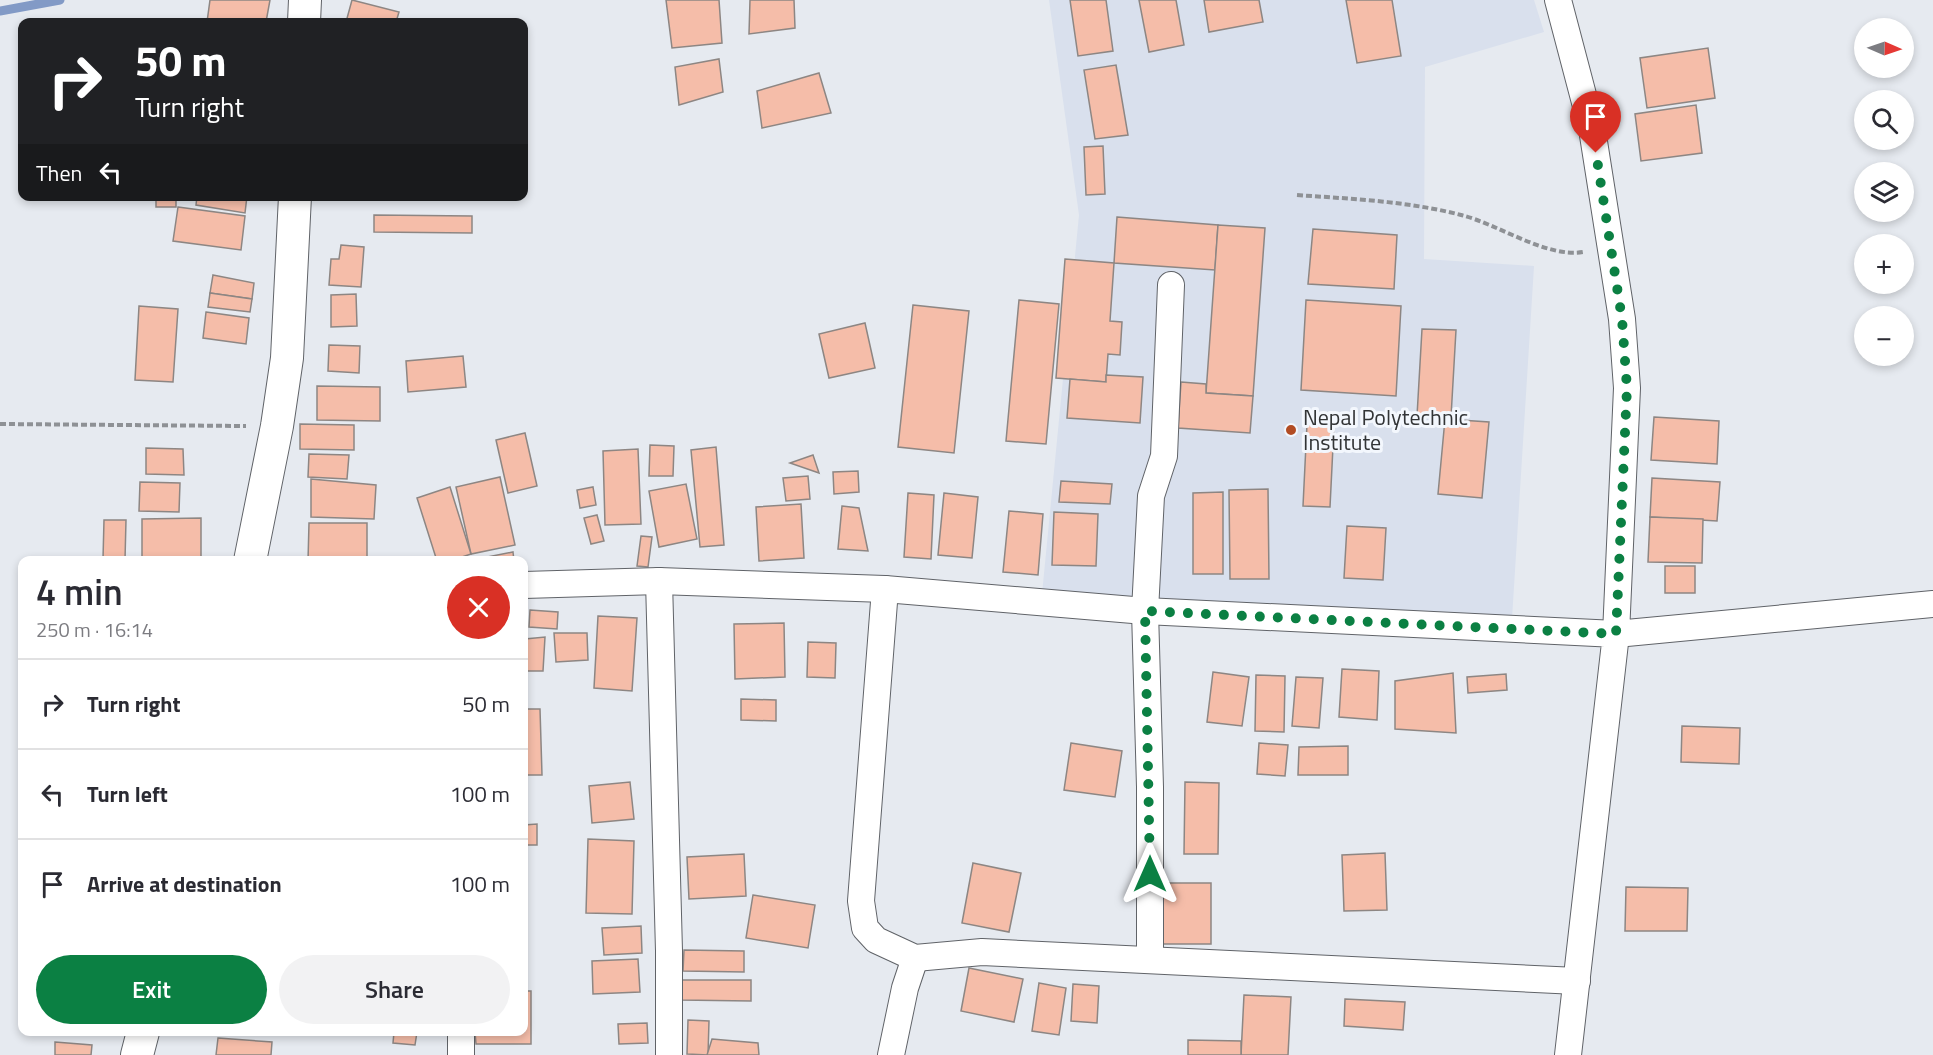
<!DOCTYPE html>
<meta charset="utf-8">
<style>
:root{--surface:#fff;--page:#f2f2f3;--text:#2b2b33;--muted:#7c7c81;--line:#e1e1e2;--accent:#0b8043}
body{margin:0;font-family:"Titillium Web",sans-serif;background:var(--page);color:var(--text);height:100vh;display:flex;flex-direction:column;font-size:22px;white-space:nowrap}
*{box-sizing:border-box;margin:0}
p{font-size:20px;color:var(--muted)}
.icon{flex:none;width:33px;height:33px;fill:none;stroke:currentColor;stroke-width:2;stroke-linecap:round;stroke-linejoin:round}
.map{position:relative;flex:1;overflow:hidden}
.side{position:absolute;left:18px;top:556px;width:510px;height:480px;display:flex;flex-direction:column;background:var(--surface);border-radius:12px;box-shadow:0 3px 9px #0003}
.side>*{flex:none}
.hud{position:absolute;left:18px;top:18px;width:510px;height:183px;border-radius:12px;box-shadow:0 3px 9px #0003;background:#202124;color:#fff;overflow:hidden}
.needle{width:39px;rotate:92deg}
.fabs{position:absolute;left:1854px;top:18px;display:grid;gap:12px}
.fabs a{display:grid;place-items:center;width:60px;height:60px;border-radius:50%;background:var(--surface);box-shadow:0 3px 9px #0003;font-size:30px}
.pin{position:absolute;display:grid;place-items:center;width:51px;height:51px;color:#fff;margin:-62px -26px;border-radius:50% 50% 50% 0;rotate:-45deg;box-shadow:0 0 6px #0007}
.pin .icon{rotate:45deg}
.me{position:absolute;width:66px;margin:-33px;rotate:0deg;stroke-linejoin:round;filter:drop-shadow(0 0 4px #0008)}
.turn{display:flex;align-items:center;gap:21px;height:126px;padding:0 18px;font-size:27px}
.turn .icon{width:78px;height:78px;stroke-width:2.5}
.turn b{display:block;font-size:42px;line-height:51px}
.then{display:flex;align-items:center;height:57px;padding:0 18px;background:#0003;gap:12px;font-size:22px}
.round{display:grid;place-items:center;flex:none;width:63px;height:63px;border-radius:32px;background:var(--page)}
.summary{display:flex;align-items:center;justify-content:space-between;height:102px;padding:0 18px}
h1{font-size:36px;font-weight:600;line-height:45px}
.button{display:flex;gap:12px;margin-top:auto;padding:12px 18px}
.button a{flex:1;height:69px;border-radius:36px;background:var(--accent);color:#fff;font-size:24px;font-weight:600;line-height:69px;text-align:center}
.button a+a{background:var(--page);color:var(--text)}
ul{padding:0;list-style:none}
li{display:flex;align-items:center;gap:18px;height:90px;padding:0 18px;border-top:2px solid var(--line)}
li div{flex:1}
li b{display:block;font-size:22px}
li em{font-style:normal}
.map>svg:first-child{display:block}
.built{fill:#d9e0ed}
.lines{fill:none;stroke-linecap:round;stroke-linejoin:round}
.stream{stroke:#829ac6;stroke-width:9}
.building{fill:#f5bda9;stroke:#8d8683;stroke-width:1.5}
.minor-casing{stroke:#606368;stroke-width:28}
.tertiary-casing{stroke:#606368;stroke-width:34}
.path{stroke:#8e9195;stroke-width:4;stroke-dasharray:6 3;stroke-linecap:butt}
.minor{stroke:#fff;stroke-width:26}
.tertiary{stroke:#fff;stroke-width:32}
.route{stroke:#0b8043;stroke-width:10;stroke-dasharray:0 18}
.poi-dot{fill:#b24c23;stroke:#f3f7fd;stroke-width:2}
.labels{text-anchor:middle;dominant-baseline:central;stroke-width:6;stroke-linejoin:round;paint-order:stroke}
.poi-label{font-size:22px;fill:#323436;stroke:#f3f7fd;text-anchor:start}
</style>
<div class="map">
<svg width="1933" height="1055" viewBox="0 0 1933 1055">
<rect width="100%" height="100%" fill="#e6eaf0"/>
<!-- built -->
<polygon class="built" points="1049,0 1534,0 1544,32 1425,67 1424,259 1534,266 1512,619 1042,594 1079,215"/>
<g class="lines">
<!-- stream -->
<polyline class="stream" points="0,11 60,0"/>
</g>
<!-- building -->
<g class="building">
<polygon points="210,0 270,0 266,22 207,22"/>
<polygon points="352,0 399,12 396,22 346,22"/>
<polygon points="666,0 719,0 722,43 672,48"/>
<polygon points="750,0 794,0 795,28 749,34"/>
<polygon points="1070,0 1106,0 1113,51 1078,56"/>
<polygon points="1139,0 1176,0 1184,45 1149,52"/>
<polygon points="1204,0 1259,0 1263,22 1209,32"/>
<polygon points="1346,0 1392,0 1401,56 1357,63"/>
<polygon points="1708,48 1715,98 1647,108 1640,58"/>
<polygon points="719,59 723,92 679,105 675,67"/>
<polygon points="1116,65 1128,135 1095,139 1084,70"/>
<polygon points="819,73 831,113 762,128 757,91"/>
<polygon points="1696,105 1702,153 1641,161 1635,114"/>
<polygon points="1103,146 1105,194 1086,195 1084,147"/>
<rect x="156" y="196" width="20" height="11"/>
<polygon points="197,196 247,196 245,213 196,205"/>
<polygon points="178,207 245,216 241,250 173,241"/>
<polygon points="374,215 472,216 472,233 374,232"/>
<polygon points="1117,217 1218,225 1215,270 1114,263"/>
<polygon points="1218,225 1265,228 1253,396 1206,393"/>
<polygon points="1313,229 1397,235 1394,289 1308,284"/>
<polygon points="341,245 364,247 361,287 329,285 331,259 339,259"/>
<polygon points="1065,259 1114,263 1110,321 1122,322 1120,355 1108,354 1106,382 1056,378"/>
<polygon points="213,275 254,283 252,299 210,293"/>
<polygon points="210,293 252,299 250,312 208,307"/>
<polygon points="356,294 357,326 331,327 331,295"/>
<polygon points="1019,300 1059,304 1046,444 1006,441"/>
<polygon points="1306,300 1401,306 1396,396 1301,390"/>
<polygon points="913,305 969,311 954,453 898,447"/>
<polygon points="139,306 178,309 173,382 135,380"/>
<polygon points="206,312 249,318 246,344 203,338"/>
<polygon points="865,323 875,368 829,378 819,334"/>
<polygon points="1422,329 1456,330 1451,417 1417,416"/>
<polygon points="329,345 360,346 359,373 328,371"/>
<polygon points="463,356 466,387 408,392 406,361"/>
<polygon points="1106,375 1143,377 1140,423 1067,418 1070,379 1106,382"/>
<polygon points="1181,382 1206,384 1206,393 1253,396 1250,433 1178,428"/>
<polygon points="317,386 380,387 380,421 317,420"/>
<polygon points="1654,417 1719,421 1717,464 1651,460"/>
<polygon points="1445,419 1489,422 1482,498 1438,494"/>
<polygon points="300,424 354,425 354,450 300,449"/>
<polygon points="1307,424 1334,426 1330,507 1303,506"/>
<polygon points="525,433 537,486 508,493 496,440"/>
<polygon points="650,445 674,446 673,476 649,476"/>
<polygon points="716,447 724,545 700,547 691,450"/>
<polygon points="146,448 183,449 184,475 146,474"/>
<polygon points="638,449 641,524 605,525 603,451"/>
<polygon points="309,454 349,455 347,479 308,477"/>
<polygon points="813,455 819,473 790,463"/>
<polygon points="858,471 859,492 834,494 833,472"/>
<polygon points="808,476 810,499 786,501 783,478"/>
<polygon points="500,477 515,545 471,554 456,487"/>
<polygon points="1652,478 1720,482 1717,521 1650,517"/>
<polygon points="311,479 376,485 374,519 311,517"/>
<polygon points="1061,481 1112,484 1110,504 1059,502"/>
<polygon points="140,482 180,483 179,512 139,511"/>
<polygon points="686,484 697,539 659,547 649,491"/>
<polygon points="450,487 471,554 450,561 437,561 417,498"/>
<polygon points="593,487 596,505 580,508 577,490"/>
<polygon points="1268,489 1269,579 1230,579 1229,490"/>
<polygon points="1223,492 1223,574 1193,574 1193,493"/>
<polygon points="908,493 934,495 931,559 904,557"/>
<polygon points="944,493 978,497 972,558 938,555"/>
<polygon points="801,504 804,558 759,561 756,507"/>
<polygon points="842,506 859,508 868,551 838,549"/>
<polygon points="1009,511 1043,514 1038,575 1003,572"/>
<polygon points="1054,512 1098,514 1096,566 1052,565"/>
<polygon points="597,515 604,541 591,544 584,518"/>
<polygon points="1650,517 1703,519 1702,563 1648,562"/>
<polygon points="201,518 201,561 142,561 142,519"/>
<polygon points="104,520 126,520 125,560 103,559"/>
<polygon points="309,523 367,523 367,561 308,561"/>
<polygon points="1347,526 1386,528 1383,580 1344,578"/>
<polygon points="641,536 652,537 648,567 637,566"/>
<polygon points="513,552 514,561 478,561 477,559"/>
<rect x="1665" y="566" width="30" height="27"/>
<polygon points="530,610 558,612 557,629 529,627"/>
<polygon points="598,616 637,618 632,691 594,688"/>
<polygon points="784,623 785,677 735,679 734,624"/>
<polygon points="554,633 587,633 588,660 556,662"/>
<polygon points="545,637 543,671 524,671 525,639"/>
<polygon points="808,642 836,643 835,678 807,677"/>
<polygon points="1342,669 1379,671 1377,720 1339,717"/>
<polygon points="1213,672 1249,677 1242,726 1207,722"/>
<polygon points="1453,673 1456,733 1395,729 1395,681"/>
<polygon points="1506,674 1507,690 1468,693 1467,677"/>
<polygon points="1256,675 1285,676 1284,732 1255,731"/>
<polygon points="1296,677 1323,678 1319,728 1292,726"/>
<polygon points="741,699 776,700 776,721 741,720"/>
<polygon points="524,709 540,709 542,775 524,775"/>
<polygon points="1682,726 1740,728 1739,764 1681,762"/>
<polygon points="1071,743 1122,751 1115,797 1064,790"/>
<polygon points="1259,743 1288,745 1285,776 1257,774"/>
<polygon points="1348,746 1348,775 1298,775 1299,747"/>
<polygon points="630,782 634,819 592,823 589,786"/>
<polygon points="1185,782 1219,783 1218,854 1184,854"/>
<polygon points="537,824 537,845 524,845 524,825"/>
<polygon points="588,839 634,841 632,914 586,913"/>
<polygon points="1385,853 1387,910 1344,911 1342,855"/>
<polygon points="744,854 746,896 689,899 687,857"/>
<polygon points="973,863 1021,873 1009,932 962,923"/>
<rect x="1159" y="883" width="52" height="61"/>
<polygon points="1626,887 1688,888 1687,931 1625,931"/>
<polygon points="753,895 815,905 808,948 746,938"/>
<polygon points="641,926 642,953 604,955 602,928"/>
<polygon points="684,950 744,951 744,972 683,971"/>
<polygon points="638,959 640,992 593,994 592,961"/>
<polygon points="969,968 1023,979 1014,1022 961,1011"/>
<polygon points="680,980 751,980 751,1001 680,1000"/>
<polygon points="1039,983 1066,988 1059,1035 1032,1031"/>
<polygon points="1073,984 1099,986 1097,1023 1071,1021"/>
<polygon points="524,991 531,991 531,1044 476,1044 475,1032 524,1032"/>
<polygon points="1244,995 1291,997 1288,1055 1241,1055"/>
<polygon points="1345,999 1405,1002 1403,1030 1344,1026"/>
<polygon points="688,1020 709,1021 708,1055 687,1054"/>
<polygon points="647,1023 648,1043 619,1044 618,1024"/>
<polygon points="394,1032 417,1032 415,1045 393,1043"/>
<polygon points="218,1038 272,1042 271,1055 216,1055"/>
<polygon points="712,1039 758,1043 759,1055 707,1055"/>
<polygon points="1188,1040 1241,1041 1241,1055 1188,1055"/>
<polygon points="55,1042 92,1045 91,1055 55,1055"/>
</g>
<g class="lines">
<defs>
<g id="minor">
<polyline points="1558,0 1592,129 1622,319 1627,388 1616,634 1933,604"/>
<polyline points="659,581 669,951 669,1055"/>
<polyline points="524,585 659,581 885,589 1145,611 1616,634 1568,1055"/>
<polyline points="885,589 861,901 865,928 876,940 915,958 982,952 1577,981"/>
<polyline points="1150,960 1150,787 1145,611 1151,496 1164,456 1171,285"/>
<polyline points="461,1032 461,1055"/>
<polyline points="891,1055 905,988 915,958"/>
</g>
<g id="tertiary">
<polyline points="304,22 305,0"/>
<polyline points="250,561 277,426 287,358 295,196"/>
<polyline points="137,1055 143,1032"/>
</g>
</defs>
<!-- minor casing -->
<use href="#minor" class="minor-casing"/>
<!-- tertiary casing -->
<use href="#tertiary" class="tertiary-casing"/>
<!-- path -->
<g class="path">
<path d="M1297,195C1352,199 1407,201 1461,215C1498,224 1546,258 1583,252"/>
<polyline points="0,424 246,426"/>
</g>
<!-- minor -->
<use href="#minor" class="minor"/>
<!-- tertiary -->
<use href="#tertiary" class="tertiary"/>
</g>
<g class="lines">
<!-- route -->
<polyline class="route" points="1150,874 1145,611 1616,634 1627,388 1622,319 1596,153"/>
</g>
<!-- markers -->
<circle class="poi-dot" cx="1291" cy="430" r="6"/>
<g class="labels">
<!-- poi labels -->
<g class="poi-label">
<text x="1303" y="417">Nepal Polytechnic<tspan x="1303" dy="25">Institute</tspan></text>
</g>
</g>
</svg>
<div class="fabs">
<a><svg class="needle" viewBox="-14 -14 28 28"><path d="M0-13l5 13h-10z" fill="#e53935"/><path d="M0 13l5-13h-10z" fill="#7c7c81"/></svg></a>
<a><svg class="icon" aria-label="search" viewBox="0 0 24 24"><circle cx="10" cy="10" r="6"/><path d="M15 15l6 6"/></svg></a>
<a><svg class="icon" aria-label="layers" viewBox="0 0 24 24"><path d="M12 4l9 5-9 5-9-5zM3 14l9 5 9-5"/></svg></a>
<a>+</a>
<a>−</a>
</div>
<div class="pin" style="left:1596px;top:153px;background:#d93025"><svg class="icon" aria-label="arrive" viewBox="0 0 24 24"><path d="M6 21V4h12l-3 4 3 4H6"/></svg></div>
<svg class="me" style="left:1150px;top:874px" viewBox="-20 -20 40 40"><path d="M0-17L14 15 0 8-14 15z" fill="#0b8043" stroke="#fff" stroke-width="4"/></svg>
<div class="hud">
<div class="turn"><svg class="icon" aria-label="right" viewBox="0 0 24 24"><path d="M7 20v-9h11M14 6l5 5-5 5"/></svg><div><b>50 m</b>Turn right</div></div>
<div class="then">Then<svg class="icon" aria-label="left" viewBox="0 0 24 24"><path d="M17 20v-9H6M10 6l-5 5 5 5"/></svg></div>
</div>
<section class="side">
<div class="summary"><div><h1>4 min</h1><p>250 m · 16:14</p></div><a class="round" style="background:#d93025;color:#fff"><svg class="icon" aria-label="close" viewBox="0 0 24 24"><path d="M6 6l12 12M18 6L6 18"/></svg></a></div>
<ul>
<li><svg class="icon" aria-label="right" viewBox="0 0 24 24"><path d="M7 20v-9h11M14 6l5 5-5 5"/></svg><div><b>Turn right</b></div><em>50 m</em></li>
<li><svg class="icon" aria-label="left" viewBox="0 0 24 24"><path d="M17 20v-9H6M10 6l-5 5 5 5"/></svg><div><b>Turn left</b></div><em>100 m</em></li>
<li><svg class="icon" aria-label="arrive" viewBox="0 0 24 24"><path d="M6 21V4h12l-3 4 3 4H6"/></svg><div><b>Arrive at destination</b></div><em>100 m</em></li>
</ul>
<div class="button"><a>Exit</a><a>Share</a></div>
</section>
</div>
